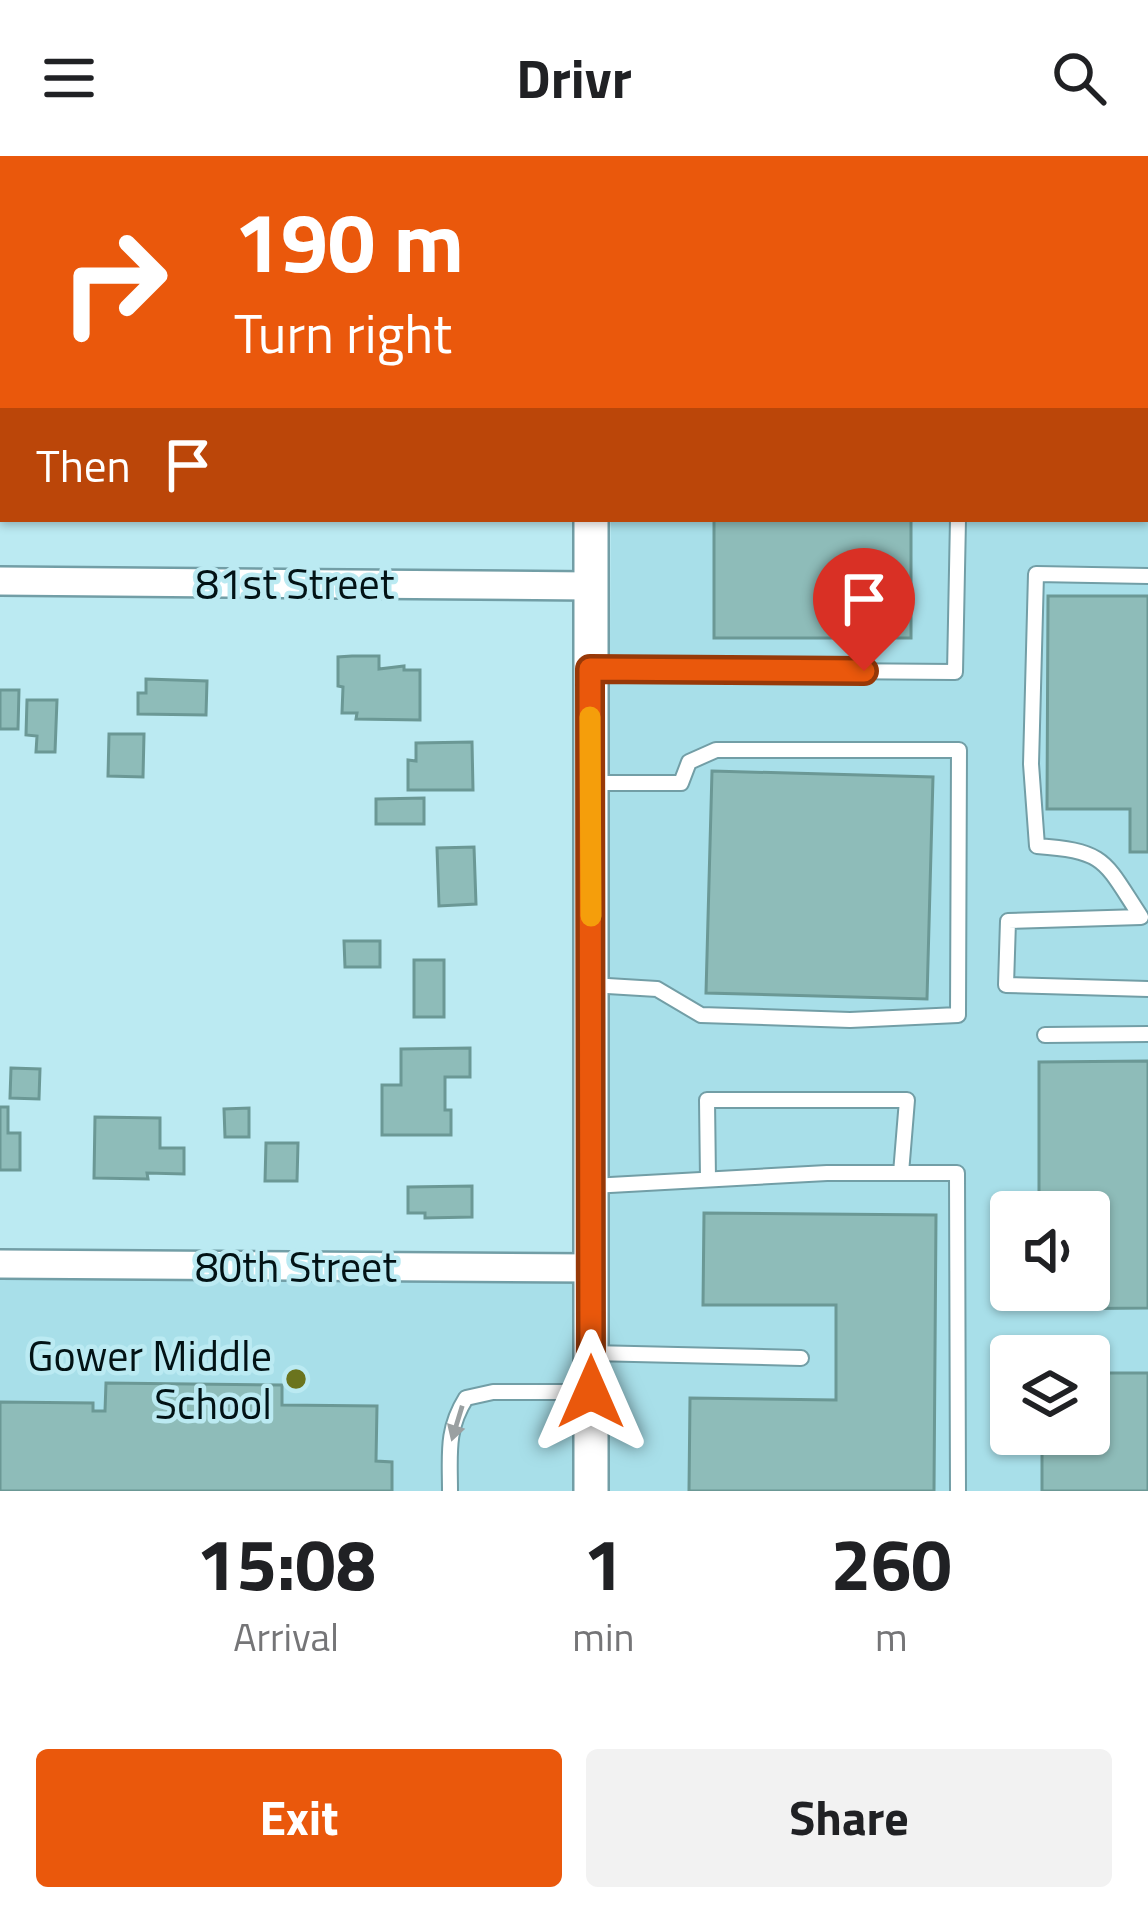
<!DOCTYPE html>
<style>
:root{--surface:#fff;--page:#f2f2f2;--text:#202124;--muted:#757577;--accent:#ea580c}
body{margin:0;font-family:"Titillium Web",sans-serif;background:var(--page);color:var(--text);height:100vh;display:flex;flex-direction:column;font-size:45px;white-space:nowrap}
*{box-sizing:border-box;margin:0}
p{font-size:39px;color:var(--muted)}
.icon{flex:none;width:66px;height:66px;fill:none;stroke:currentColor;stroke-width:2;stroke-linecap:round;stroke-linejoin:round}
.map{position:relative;height:1335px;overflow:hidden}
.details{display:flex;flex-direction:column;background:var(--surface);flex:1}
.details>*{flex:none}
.top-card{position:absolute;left:0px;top:0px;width:1149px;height:366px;box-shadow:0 3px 9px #0004;background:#ea580c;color:#fff;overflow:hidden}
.buttons{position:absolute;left:990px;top:1035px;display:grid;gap:24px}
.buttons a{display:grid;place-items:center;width:120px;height:120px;border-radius:12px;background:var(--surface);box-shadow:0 3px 9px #0004;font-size:60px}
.pin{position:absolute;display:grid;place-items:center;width:102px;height:102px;color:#fff;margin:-123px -51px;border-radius:50% 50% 50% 0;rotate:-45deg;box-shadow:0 0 12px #0007}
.pin .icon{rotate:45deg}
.me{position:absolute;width:132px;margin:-66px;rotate:0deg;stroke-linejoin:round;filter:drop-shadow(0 0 9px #0008)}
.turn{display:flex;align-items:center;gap:42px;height:252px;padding:0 36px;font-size:54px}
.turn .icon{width:156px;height:156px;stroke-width:2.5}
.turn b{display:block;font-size:84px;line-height:102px}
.then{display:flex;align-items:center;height:114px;padding:0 36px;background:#0003;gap:24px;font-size:45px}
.eta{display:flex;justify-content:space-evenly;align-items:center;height:204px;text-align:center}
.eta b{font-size:72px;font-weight:700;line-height:84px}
.primary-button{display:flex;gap:24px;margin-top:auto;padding:24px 36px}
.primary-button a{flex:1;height:138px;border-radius:12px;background:var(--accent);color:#fff;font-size:48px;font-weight:700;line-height:138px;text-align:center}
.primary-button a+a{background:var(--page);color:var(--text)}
header{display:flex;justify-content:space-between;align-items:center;height:156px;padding:0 36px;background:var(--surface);font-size:54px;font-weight:700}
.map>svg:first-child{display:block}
.built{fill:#a8dfe9;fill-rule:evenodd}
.building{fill:#8ebcb9;stroke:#6b9895;stroke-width:3}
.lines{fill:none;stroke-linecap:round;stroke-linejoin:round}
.service-casing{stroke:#729ea6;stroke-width:18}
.minor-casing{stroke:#729ea6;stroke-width:32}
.tertiary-casing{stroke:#729ea6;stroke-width:38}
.service{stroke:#fff;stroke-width:14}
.minor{stroke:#fff;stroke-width:27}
.tertiary{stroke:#fff;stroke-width:33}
.oneway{fill:#9aa0a1}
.route-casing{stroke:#983908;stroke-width:30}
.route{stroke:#ea580c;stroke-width:21}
.slow{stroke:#f59e0b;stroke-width:21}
.poi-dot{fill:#6b741e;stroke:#bbeaf2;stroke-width:4.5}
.labels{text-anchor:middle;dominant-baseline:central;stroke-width:9;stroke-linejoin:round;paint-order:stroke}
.street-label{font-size:42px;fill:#021215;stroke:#bbeaf2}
.poi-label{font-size:42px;fill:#021215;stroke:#bbeaf2;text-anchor:end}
</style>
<header><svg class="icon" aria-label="menu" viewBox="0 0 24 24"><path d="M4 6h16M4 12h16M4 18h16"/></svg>Drivr<svg class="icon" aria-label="search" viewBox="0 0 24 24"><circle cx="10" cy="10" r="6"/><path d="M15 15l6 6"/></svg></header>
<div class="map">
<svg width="1148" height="1335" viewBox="0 0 1148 1335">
<rect width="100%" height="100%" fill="#bbeaf2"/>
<!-- built -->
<g class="built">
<path d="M614,0H1148V1335H603L611,363H1146V3H614ZM1011,1056H1089V1134H1011ZM1011,1200H1089V1278H1011Z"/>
<polygon points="0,1107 592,1112 591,1335 0,1335"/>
</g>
<!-- building -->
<g class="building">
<rect x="799" y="0" width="129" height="3"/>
<polygon points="1148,155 1148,343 1146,341"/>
<rect x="714" y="363" width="197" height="119"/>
<polygon points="1048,440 1148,440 1148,696 1130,696 1130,653 1047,653"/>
<polygon points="352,500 379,500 379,513 404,510 404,514 420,514 420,564 356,563 357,557 342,557 343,531 338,530 338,501"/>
<polygon points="146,523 207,525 206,559 138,558 138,537 146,537"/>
<polygon points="0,534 19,534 18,573 0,573"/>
<polygon points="27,544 57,544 55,596 36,596 37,580 26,579"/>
<polygon points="109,578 144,578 143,621 108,620"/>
<polygon points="472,586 473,634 408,634 408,604 416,605 416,587"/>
<polygon points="712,615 933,621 927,843 706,837"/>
<polygon points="424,642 424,668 376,668 376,643"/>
<polygon points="474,691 476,748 439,750 437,692"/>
<polygon points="344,785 380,785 380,811 345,811"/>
<rect x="414" y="804" width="30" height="57"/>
<polygon points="470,892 470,921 445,921 445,954 451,954 451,979 382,979 382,929 401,929 401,893"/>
<polygon points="1148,905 1148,1152 1040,1153 1040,1134 1089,1134 1089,1056 1039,1056 1039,906"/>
<polygon points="11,912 40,913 39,943 10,942"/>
<polygon points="0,951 8,951 8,977 20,977 20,1014 0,1014"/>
<polygon points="249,952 249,981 225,981 224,953"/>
<polygon points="95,961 160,962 160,992 184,992 184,1018 147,1017 148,1023 94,1022"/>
<polygon points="266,987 298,987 297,1025 265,1025"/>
<polygon points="472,1030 472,1061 425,1062 425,1057 408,1057 408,1031"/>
<polygon points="704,1057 936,1059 934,1335 689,1335 690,1242 836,1244 836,1149 703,1149"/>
<polygon points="1089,1217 1148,1217 1148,1335 1042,1335 1042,1278 1089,1278"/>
<polygon points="106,1227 282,1229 282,1249 377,1250 376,1305 392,1306 392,1335 0,1335 0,1246 93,1247 93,1255 105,1255"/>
</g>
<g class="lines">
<defs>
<g id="service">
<polyline points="965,0 965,3"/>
<polyline points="1035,3 1035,0"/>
<polyline points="1146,8 1148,8"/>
<polyline points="1146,73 1148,73"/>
<path d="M1148,420L1036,418L1031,608L1037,690C1107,695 1104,705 1141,761L1008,765L1006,829L1148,833"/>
<polyline points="590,513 955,516 958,363"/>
<polyline points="590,627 681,627 689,606 716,594 959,594 958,859 850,864 701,859 657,833 591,829"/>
<polyline points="1045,879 1148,878"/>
<polyline points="708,1023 707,944 907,944 901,1017"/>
<polyline points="592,1030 827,1017 957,1017 958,1335"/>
<polyline points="591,1197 801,1202"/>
<path d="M450,1335C450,1298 446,1274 466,1242L493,1236H591"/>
</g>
<g id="minor">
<polyline points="0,425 590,430"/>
<polyline points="0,1108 592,1112"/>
</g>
<g id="tertiary">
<polyline points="599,3 599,0"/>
<polyline points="591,363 591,1335"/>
</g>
</defs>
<!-- service casing -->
<use href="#service" class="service-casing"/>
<!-- minor casing -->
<use href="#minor" class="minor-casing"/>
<!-- tertiary casing -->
<use href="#tertiary" class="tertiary-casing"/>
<!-- service -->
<use href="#service" class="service"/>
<!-- minor -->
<use href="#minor" class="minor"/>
<!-- tertiary -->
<use href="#tertiary" class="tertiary"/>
</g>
<!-- one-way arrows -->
<defs><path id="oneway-solid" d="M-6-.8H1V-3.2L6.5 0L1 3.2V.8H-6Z" transform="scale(3)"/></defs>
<use class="oneway" href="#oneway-solid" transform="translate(457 1267) rotate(107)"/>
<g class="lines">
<defs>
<polyline id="route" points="591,1236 590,513 864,515"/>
</defs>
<!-- route casing -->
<use href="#route" class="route-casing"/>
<!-- route -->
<use href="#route" class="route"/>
<!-- slow -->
<polyline class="slow" points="590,561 591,760"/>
</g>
<!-- markers -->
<circle class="poi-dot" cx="296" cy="1223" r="12"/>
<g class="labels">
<!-- street labels -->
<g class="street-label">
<text x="295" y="427">81st Street</text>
<text x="296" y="1110">80th Street</text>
</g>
<!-- poi labels -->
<g class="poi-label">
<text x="272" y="1199">Gower Middle<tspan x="272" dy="48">School</tspan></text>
</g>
</g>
</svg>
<div class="buttons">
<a><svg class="icon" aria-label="sound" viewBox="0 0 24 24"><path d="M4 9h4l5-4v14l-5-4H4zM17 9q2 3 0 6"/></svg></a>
<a><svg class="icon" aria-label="layers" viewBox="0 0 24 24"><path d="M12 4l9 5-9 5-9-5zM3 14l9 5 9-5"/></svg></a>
</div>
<div class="pin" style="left:864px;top:515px;background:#d93025"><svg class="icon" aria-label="arrive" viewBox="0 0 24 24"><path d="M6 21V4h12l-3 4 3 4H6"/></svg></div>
<svg class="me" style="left:591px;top:1236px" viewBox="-20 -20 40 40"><path d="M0-17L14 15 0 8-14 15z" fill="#ea580c" stroke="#fff" stroke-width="4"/></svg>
<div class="top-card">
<div class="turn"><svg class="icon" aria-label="right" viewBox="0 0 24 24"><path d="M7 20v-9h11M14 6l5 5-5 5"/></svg><div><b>190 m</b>Turn right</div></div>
<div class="then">Then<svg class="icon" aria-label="arrive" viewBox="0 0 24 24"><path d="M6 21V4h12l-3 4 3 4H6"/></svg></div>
</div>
</div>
<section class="details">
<div class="eta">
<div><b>15:08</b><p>Arrival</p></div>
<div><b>1</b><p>min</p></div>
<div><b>260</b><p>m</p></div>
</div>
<div class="primary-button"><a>Exit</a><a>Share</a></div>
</section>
